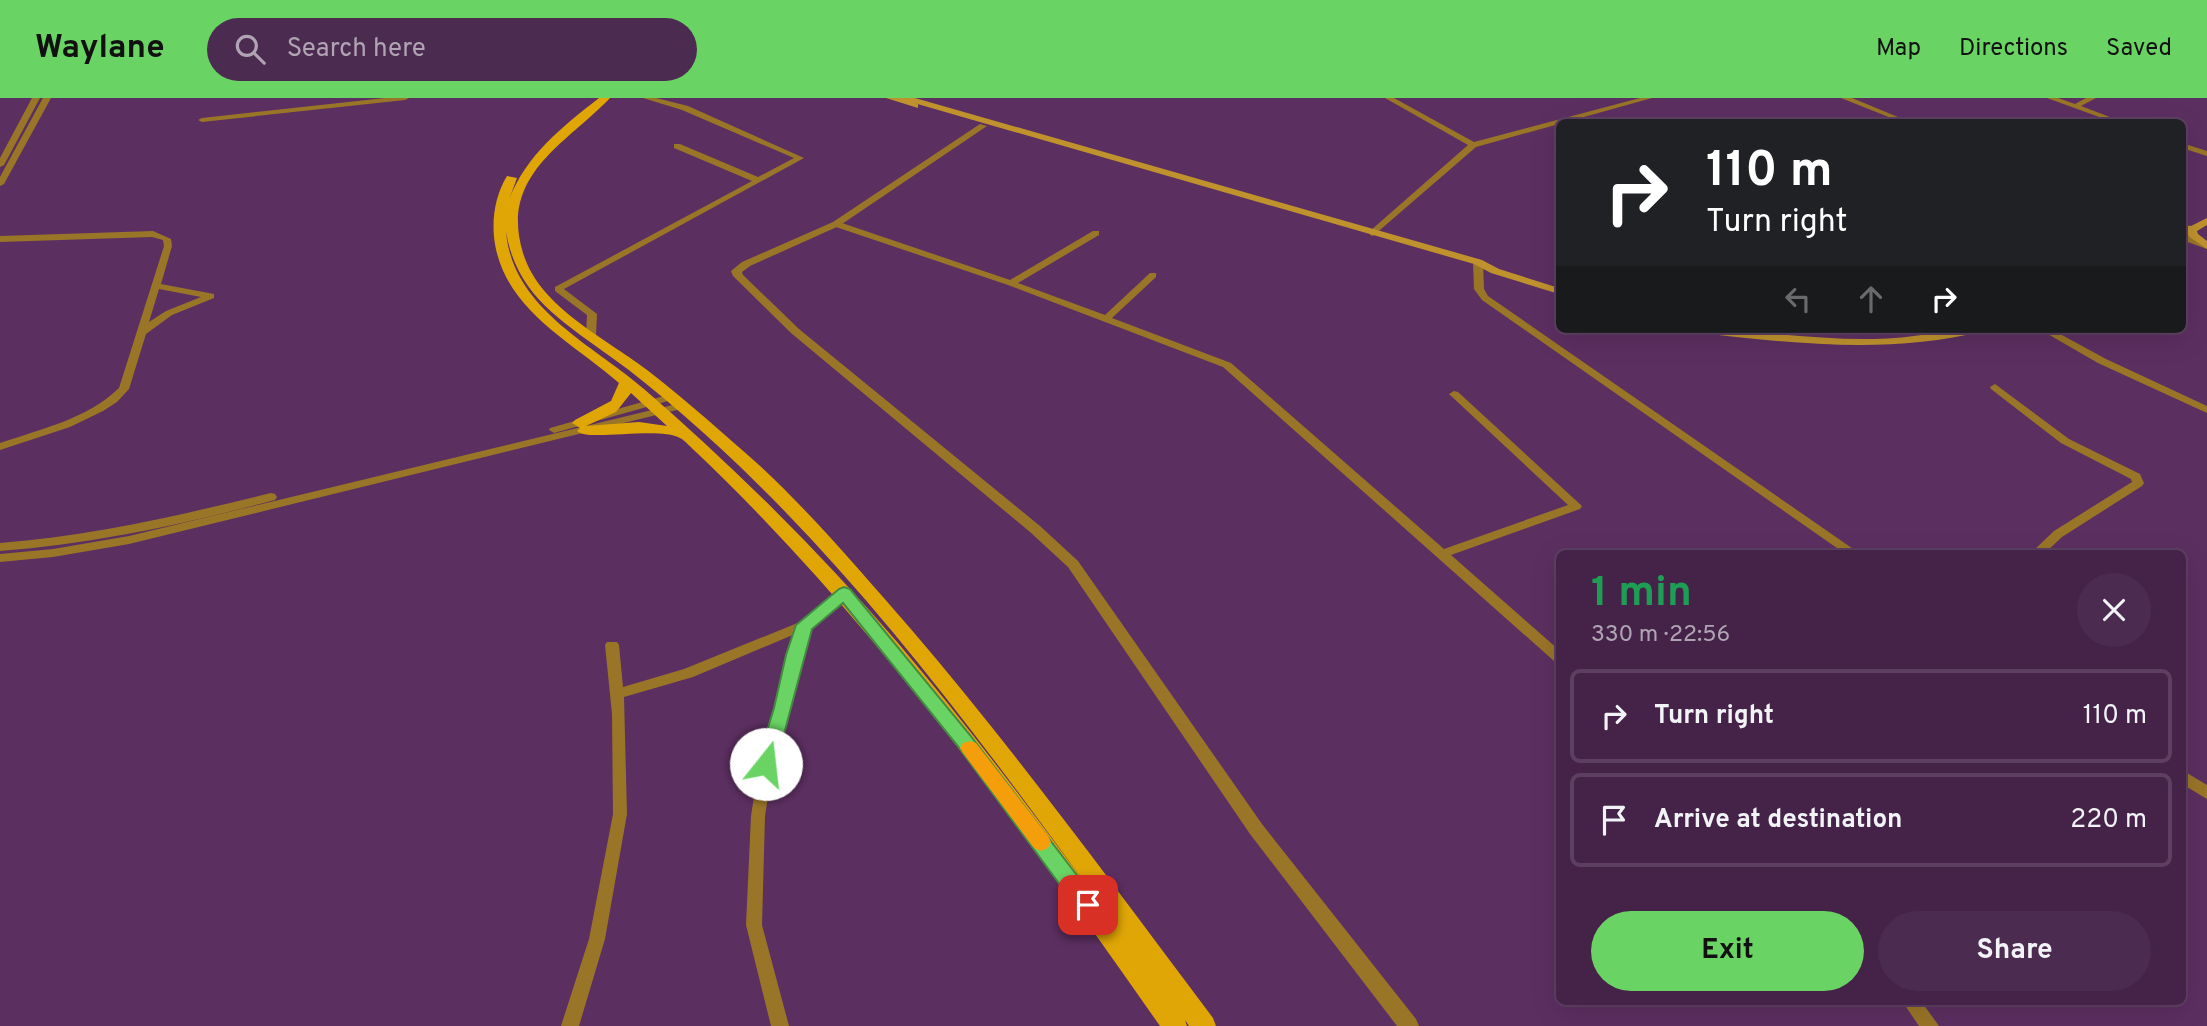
<!DOCTYPE html>
<meta charset="utf-8">
<style>
:root{--surface:#452349;--page:#4c2b50;--text:#f1f3f6;--muted:#b0a4b4;--line:#5d4061;--accent:#69d464}
body{margin:0;font-family:Overpass,sans-serif;background:var(--page);color:var(--text);height:100vh;display:flex;flex-direction:column;font-size:26px;white-space:nowrap}
*{box-sizing:border-box;margin:0}
p{font-size:23px;color:var(--muted)}
.icon{flex:none;width:38px;height:38px;fill:none;stroke:currentColor;stroke-width:2;stroke-linecap:round;stroke-linejoin:round}
.map{position:relative;flex:1;overflow:hidden}
.side{position:absolute;left:1556px;top:452px;width:630px;height:455px;display:flex;flex-direction:column;background:var(--surface);border-radius:10px;box-shadow:0 7px 28px #0002,0 0 0 2px var(--line)}
.side>*{flex:none}
.guide{position:absolute;left:1556px;top:21px;width:630px;height:214px;border-radius:10px;box-shadow:0 7px 28px #0002,0 0 0 2px var(--line);background:#202124;color:#fff;overflow:hidden}
.pin{position:absolute;display:grid;place-items:center;width:60px;height:60px;color:#fff;margin:-30px;border-radius:14px;box-shadow:0 4px 10px #0006}
.me{position:absolute;width:77px;margin:-38px;rotate:16deg;stroke-linejoin:round;filter:drop-shadow(0 0 5px #0008)}
.turn{display:flex;align-items:center;gap:24px;height:147px;padding:0 35px;font-size:32px}
.turn .icon{width:91px;height:91px;stroke-width:2.5}
.turn b{display:block;font-size:49px;line-height:60px}
.lanes{display:flex;align-items:center;height:66px;padding:0 35px;background:#0003;justify-content:center;gap:35px;direction:ltr}
.lanes .off{opacity:.35}
.round{display:grid;place-items:center;flex:none;width:74px;height:74px;border-radius:37px;background:var(--page)}
.head{display:flex;align-items:center;justify-content:space-between;height:119px;padding:0 35px}
h1{font-size:42px;font-weight:700;line-height:52px;color:#1e9e55}
.action{display:flex;gap:14px;margin-top:auto;padding:14px 35px}
.action a{flex:1;height:80px;border-radius:42px;background:var(--accent);color:#111;font-size:28px;font-weight:700;line-height:80px;text-align:center}
.action a+a{background:var(--page);color:var(--text)}
ul{padding:0;list-style:none}
li{display:flex;align-items:center;gap:21px;height:94px;margin:0 14px 10px;padding:0 21px;border:4px solid var(--line);border-radius:10px}
li div{flex:1}
li b{display:block;font-size:26px}
li em{font-style:normal}
header{display:flex;align-items:center;gap:42px;box-sizing:border-box;height:98px;padding:0 35px;background:var(--accent);color:#111}
header strong{font-size:33px}
nav{display:flex;gap:38px;margin-inline-start:auto;font-size:24px}
.search{width:490px;height:63px;background:var(--page);display:flex;align-items:center;gap:18px;box-sizing:border-box;padding:0 24px;border-radius:38px;color:var(--muted);font-size:26px}
.map>svg:first-child{display:block}
.lines{fill:none;stroke-linecap:round;stroke-linejoin:round}
.minor{fill:#997528;fill-rule:evenodd}
.tertiary{fill:#997528;fill-rule:evenodd}
.secondary{fill:#bf922e;fill-rule:evenodd}
.primary{fill:#e0a606;fill-rule:evenodd}
.route{fill:#69d464;stroke:#448a41;stroke-width:2}
.slow{fill:#f59e0b}
</style>
<header>
<strong>Waylane</strong>
<div class="search"><svg class="icon" aria-label="search" viewBox="0 0 24 24"><circle cx="10" cy="10" r="6"/><path d="M15 15l6 6"/></svg>Search here</div>
<nav><a>Map</a><a>Directions</a><a>Saved</a></nav>
</header>
<div class="map">
<svg width="2207" height="928" viewBox="0 0 2207 928">
<rect width="100%" height="100%" fill="#5c2f61"/>
<g class="lines">
<!-- minor -->
<g class="minor">
<polygon points="32,0 40,0 4,67 0,69 0,60"/>
<polygon points="43,0 51,0 4,86 0,88 0,79"/>
<polygon points="385,0 409,0 405,2 202,24 198,22 202,20"/>
<polygon points="643,0 656,0 688,8 804,60 564,191 597,216 596,238 591,241 586,238 587,217 555,193 555,189 752,83 674,50 674,46 680,46 758,79 794,60 682,12"/>
<polygon points="1385,0 1394,0 1474,44 1640,0 1652,0 1476,49 1373,138 1370,137 1370,133 1468,47"/>
<polygon points="1841,0 1852,0 1910,24 1901,24"/>
<polygon points="2047,0 2058,0 2075,6 2086,0 2096,0 2081,8 2123,24 2113,24"/>
<polygon points="2182,45 2207,53 2207,58 2182,50"/>
<polygon points="833,124 839,124 1010,182 1093,133 1099,133 1099,137 1018,185 1105,217 1150,175 1156,175 1156,179 1112,220 1231,265 1444,451 1568,407 1449,296 1454,293 1458,294 1582,408 1580,411 1451,457 1559,552 1559,564 1554,563 1223,269 1008,187 833,128"/>
<path d="M153,133L171,141L172,148L161,186L214,196V200L172,217L146,236L129,291L117,304L103,313L70,329L0,352V345C41,331 87,321 119,290L164,148L163,142L152,139L0,144V138ZM159,191L201,199L166,213L149,224Z"/>
<polygon points="2182,136 2207,145 2207,151 2182,142"/>
<polygon points="1478,161 1483,164 1484,191 1488,198 1859,455 1844,455 1482,202 1474,191 1473,164"/>
<polygon points="2039,231 2051,231 2106,261 2207,308 2207,315 2098,265"/>
<polygon points="1995,286 2069,341 2140,376 2144,385 2142,388 2062,439 2045,455 2031,455 2054,433 2132,384 2131,381 2061,345 1991,291 1990,289"/>
<polygon points="671,296 676,299 675,301 554,335 549,332 550,330"/>
<polygon points="681,305 685,306 686,308 685,310 129,446 53,459 0,464 0,456 53,451 129,438"/>
<path d="M271,395L275,396L277,399L275,402C185,426 93,446 0,453V445C92,438 181,417 271,395Z"/>
<polygon points="844,491 848,492 850,495 848,498 811,530 801,557 790,610 773,666 765,718 762,827 789,928 771,928 746,827 751,718 759,666 776,610 787,557 795,536 693,579 624,599 627,716 605,841 579,928 561,928 589,841 613,716 612,616 605,547 607,544 617,544 619,547 623,589 684,571 800,524 840,492"/>
<polygon points="2182,672 2207,687 2207,701 2182,686"/>
<polygon points="1902,903 1921,903 1939,928 1919,928"/>
</g>
<!-- tertiary -->
<polygon class="tertiary" points="980,26 987,28 839,128 750,168 742,174 743,177 799,231 1040,428 1078,463 1262,726 1416,921 1419,928 1397,928 1250,736 1068,469 1030,434 791,235 733,178 731,173 742,164 833,124"/>
<!-- secondary -->
<g class="secondary">
<polygon points="886,0 915,0 1482,162 1499,171 1559,190 1559,196 1491,175 1474,166 914,5 918,6 918,10"/>
<polygon points="2207,120 2207,127 2197,133 2198,136 2207,143 2207,151 2188,138 2182,139 2182,127 2191,128"/>
<path d="M1686,231C1749,231 1811,242 1874,241C1911,241 1948,231 1986,231L1984,233C1887,257 1790,245 1692,234Z"/>
</g>
<!-- primary -->
<path class="primary" d="M599,0H610C566,46 499,77 523,155C540,211 608,241 651,275C688,304 724,336 759,367C813,417 861,474 910,530C1017,655 1114,788 1213,920L1216,928H1189L1185,922L1187,928H1160C1018,726 876,525 696,354C691,350 686,343 680,340C658,328 587,344 577,333L580,330L572,325L575,322L611,303L619,285C571,243 502,211 494,139C492,118 496,96 507,78L517,80L509,102C526,57 562,29 599,0ZM506,134C517,198 562,223 611,259C635,276 658,295 681,315C840,452 967,623 1090,792C1028,708 966,625 898,545C820,454 735,370 644,291C592,246 513,211 506,134ZM631,295L667,328L639,324L586,328L616,314Z"/>
</g>
<!-- route -->
<polygon class="route" points="844,489 850,491 970,637 1095,801 1098,807 1095,814 1088,817 1080,814 957,647 843,505 812,531 776,666 773,671 766,674 760,671 757,666 774,610 786,557 796,527 839,491"/>
<!-- slow -->
<polygon class="slow" points="970,643 976,645 1048,738 1051,744 1048,750 1041,753 1034,750 963,655 960,650 963,645"/>
</svg>
<div class="pin" style="left:1088px;top:807px;background:#d93025"><svg class="icon" aria-label="arrive" viewBox="0 0 24 24"><path d="M6 21V4h12l-3 4 3 4H6"/></svg></div>
<svg class="me" style="left:766px;top:666px" viewBox="-20 -20 40 40"><circle r="19" fill="#fff"/><path d="M0-13L10 11 0 6-10 11z" fill="#69d464"/></svg>
<div class="guide">
<div class="turn"><svg class="icon" aria-label="right" viewBox="0 0 24 24"><path d="M7 20v-9h11M14 6l5 5-5 5"/></svg><div><b>110 m</b>Turn right</div></div>
<div class="lanes"><svg class="icon off" aria-label="left" viewBox="0 0 24 24"><path d="M17 20v-9H6M10 6l-5 5 5 5"/></svg><svg class="icon off" aria-label="ahead" viewBox="0 0 24 24"><path d="M12 20V5M6 11l6-6 6 6"/></svg><svg class="icon" aria-label="right" viewBox="0 0 24 24"><path d="M7 20v-9h11M14 6l5 5-5 5"/></svg></div>
</div>
<section class="side">
<div class="head"><div><h1>1 min</h1><p>330 m · 22:56</p></div><a class="round"><svg class="icon" aria-label="close" viewBox="0 0 24 24"><path d="M6 6l12 12M18 6L6 18"/></svg></a></div>
<ul>
<li><svg class="icon" aria-label="right" viewBox="0 0 24 24"><path d="M7 20v-9h11M14 6l5 5-5 5"/></svg><div><b>Turn right</b></div><em>110 m</em></li>
<li><svg class="icon" aria-label="arrive" viewBox="0 0 24 24"><path d="M6 21V4h12l-3 4 3 4H6"/></svg><div><b>Arrive at destination</b></div><em>220 m</em></li>
</ul>
<div class="action"><a>Exit</a><a>Share</a></div>
</section>
</div>
